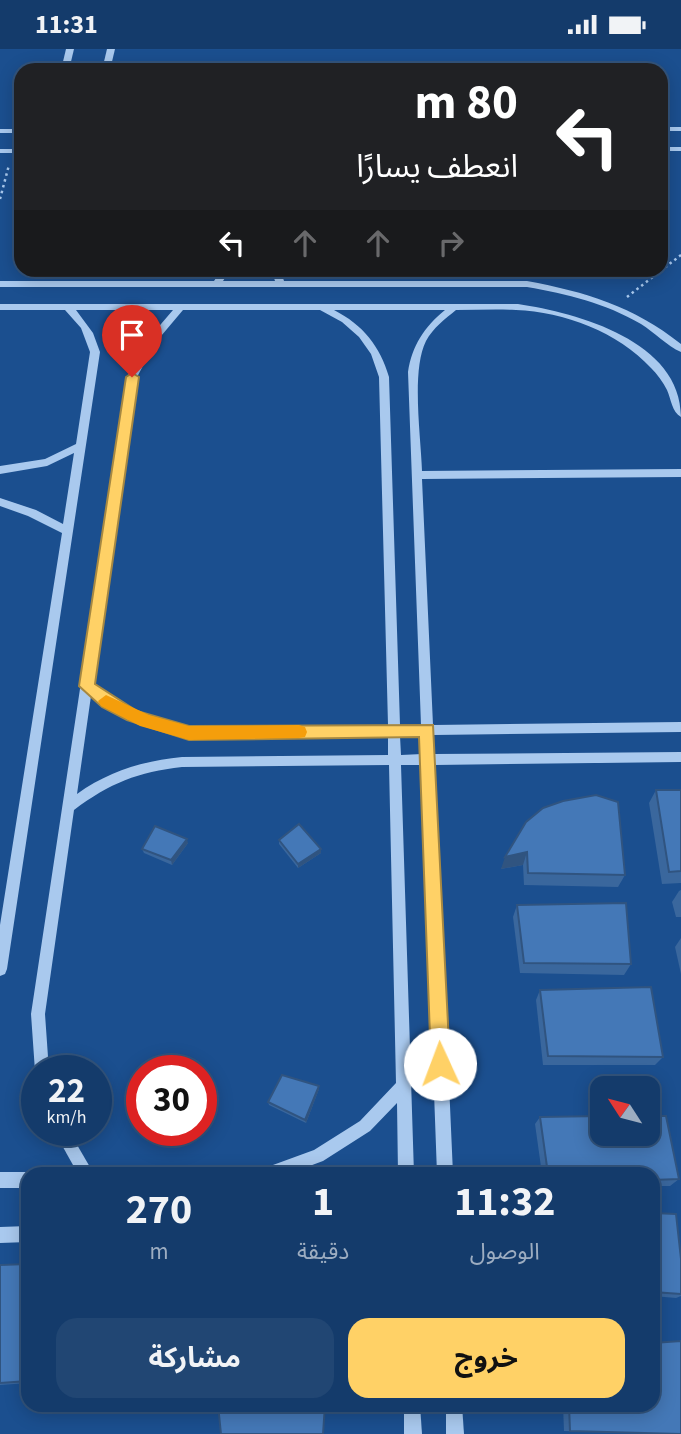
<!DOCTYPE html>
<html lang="ar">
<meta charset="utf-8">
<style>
:root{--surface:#143b6b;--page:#214673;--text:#f1f3f6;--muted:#9dadc1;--line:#33557e;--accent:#ffd166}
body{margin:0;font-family:"Source Sans 3","Noto Sans Arabic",sans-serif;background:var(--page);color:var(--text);direction:rtl;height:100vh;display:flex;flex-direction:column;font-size:26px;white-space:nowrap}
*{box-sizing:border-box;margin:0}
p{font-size:23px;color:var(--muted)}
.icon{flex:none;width:38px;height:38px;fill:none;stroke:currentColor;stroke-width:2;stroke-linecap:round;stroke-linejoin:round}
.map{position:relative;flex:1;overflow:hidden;direction:ltr}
.sheet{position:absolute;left:21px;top:1118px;width:639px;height:245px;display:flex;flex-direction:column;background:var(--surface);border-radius:21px;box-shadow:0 4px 18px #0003,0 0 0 2px var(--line);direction:rtl}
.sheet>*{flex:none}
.top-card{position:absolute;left:14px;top:14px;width:654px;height:214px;border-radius:21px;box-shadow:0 4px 18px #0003,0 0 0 2px var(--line);direction:rtl;background:#202124;color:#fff;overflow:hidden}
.needle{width:46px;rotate:306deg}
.tools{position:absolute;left:590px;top:1027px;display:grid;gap:14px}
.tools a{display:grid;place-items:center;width:70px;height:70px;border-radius:14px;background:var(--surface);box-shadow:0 4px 18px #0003,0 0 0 2px var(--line);font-size:35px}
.speed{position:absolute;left:21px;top:1006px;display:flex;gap:14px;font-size:35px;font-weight:700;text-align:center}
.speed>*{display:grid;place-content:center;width:91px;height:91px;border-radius:50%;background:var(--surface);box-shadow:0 4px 18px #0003,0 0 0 2px var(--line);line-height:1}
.speed small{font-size:18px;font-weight:400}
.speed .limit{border:10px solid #d22;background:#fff;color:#111}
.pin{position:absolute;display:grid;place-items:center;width:60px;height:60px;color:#fff;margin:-72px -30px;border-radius:50% 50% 50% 0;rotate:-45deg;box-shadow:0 0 7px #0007}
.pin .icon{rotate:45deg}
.me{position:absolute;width:77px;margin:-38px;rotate:358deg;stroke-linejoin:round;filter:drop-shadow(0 0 5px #0008)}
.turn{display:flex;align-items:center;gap:24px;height:147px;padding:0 35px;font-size:32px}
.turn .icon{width:91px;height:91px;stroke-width:2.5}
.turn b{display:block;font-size:49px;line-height:60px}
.lanes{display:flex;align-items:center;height:66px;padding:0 35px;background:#0003;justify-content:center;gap:35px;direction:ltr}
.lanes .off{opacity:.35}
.eta{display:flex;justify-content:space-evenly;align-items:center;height:119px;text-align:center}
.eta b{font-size:42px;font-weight:700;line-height:49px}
.action{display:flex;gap:14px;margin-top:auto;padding:14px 35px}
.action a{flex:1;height:80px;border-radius:21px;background:var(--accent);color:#111;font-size:28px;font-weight:700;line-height:80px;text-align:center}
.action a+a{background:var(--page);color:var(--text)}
.status{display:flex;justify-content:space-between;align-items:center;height:49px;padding:0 35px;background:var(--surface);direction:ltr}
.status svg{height:19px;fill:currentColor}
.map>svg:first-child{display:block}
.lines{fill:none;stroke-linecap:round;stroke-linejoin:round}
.path{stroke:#a9c9ee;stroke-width:2.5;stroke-dasharray:2.5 3.5;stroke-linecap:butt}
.minor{fill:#a9c9ee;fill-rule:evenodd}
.wall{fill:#3a679d}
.shaded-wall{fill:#305480}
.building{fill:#4478b7;stroke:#305480;stroke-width:2}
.route{fill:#ffd166;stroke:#a68842;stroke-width:2}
.slow{fill:#f59e0b}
</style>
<div class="status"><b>11:31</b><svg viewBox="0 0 49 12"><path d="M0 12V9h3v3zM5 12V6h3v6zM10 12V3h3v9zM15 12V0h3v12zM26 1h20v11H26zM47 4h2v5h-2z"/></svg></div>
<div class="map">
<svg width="681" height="1385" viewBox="0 0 681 1385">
<rect width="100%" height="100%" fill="#1b4f8f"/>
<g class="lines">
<!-- path -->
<g class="path">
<polyline points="0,150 9,116"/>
<polyline points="627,248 681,206"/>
</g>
<!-- minor -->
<g class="minor">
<polygon points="66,0 74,0 69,21 61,21"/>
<polygon points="107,0 115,0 110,21 102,21"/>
<rect x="662" y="78" width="19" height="4"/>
<rect x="0" y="80" width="21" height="4"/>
<rect x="662" y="98" width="19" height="4"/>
<rect x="0" y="100" width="21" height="4"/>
<path d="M222,220H231L223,232H275L271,220H280L284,232H527C586,243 633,257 681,295V303C667,297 654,283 641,275C605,254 567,245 527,238H0V232H214Z"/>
<path d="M0,255H518C578,264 681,292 681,368C672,363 671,350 667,341C663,333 657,325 651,319C618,283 564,263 516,261C496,260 476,261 456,261C445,270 433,279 426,292C411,322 421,388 422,422L681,420V428L422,430L433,676L681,673V683L434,686V705L681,703V713L435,716L453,1125H437L422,716H401L414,1125H398L397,1054L370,1082L323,1112L288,1125H259L262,1120L314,1101L360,1072L396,1034L389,716L182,718C138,723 110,734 74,761L45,965L49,1022H37V1027L35,1022L31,965L127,328L149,289L173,261H76L93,284L100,303L7,920L5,925L0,927V876L62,484L28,467L0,457V449L36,461L63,475L74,404L47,417L0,425V417L45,410L76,395L90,303L81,279L65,261H0ZM183,261H320L342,273L359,288L371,305L379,328L388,676L189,679L139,663L115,650L93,635L137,328L156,293ZM334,261H445C424,278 412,297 408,323L421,676H400L389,328C380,297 363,276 334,261ZM91,647L131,670L189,689L388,687V706L182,708C143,712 109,722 77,745ZM421,686L422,705L401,706L400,687Z"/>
<polygon points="54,1082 69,1082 94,1125 78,1125"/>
<polygon points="0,1123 28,1123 33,1125 28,1125 28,1139 0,1139"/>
<polygon points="28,1177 28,1193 0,1194 0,1178"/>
<polygon points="404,1356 420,1356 422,1385 404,1385"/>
<polygon points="446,1356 462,1356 464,1385 446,1385"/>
</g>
</g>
<!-- wall -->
<g class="wall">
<polygon points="656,741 681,741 681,834 662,835 649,754"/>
<polygon points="526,773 625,826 618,838 524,836 523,816 501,820"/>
<polygon points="279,791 321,800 321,804 298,819 279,795"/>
<polygon points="188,794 172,816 144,804 142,800"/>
<polygon points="681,841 681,868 676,868 672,853 679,842"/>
<polygon points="517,856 631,915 624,926 520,924 513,868"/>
<polygon points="681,889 681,925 675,898"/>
<polygon points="540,941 663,1008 655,1016 543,1016 536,951"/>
<polygon points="319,1040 306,1074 269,1056 268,1053"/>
<polygon points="540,1068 679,1130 670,1137 653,1137 653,1125 542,1125 535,1075"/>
<polygon points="653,1164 681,1210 681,1247 676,1249 653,1247"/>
<polygon points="28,1215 28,1334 0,1336 0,1220"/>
<polygon points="112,1356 163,1356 117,1362 111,1361"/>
<polygon points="563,1356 653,1356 681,1385 564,1382"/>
</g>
<!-- shaded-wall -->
<g class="shaded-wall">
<polygon points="187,790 188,794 172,816 171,811"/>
<polygon points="321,800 321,804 298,819 298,815"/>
<polygon points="527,803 523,816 501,820 505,808"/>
<polygon points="319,1037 319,1040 306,1074 305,1071"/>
</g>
<!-- building -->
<g class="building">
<polygon points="656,741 681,741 681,822 669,823"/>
<polygon points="596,746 618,753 625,826 528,824 527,803 505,808 526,773 543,759 563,752"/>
<polygon points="299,775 321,800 298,815 279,791"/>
<polygon points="155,777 187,790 171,811 142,800"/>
<polygon points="626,854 631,915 524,914 517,856"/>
<polygon points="651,938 663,1008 548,1007 540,941"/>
<polygon points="282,1026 319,1037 305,1071 268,1053"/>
<polygon points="602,1067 602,1085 648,1085 648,1067 666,1067 679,1130 653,1131 653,1125 548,1125 540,1068"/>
<polygon points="653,1164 676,1165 681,1210 681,1245 653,1243"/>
<polygon points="28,1215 28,1332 0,1334 0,1216"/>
<polygon points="681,1292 681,1385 570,1382 569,1356 653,1356 653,1294"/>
<polygon points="112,1356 152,1356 111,1361"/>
<polygon points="218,1356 325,1356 323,1385 221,1385"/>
</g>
<!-- route -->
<polygon class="route" points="132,324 139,328 95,635 137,662 189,677 433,676 450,1015 447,1021 440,1024 434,1021 431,1015 419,688 189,691 127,671 102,658 79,637 126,328"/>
<!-- slow -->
<polygon class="slow" points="106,646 149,666 189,677 299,676 305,678 307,683 305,688 299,689 189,691 140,677 101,657 98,652"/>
</svg>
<div class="tools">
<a><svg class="needle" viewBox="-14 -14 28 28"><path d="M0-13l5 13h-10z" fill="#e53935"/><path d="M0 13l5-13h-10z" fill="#9dadc1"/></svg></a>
</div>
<div class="speed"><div>22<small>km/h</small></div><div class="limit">30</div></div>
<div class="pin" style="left:132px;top:328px;background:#d93025"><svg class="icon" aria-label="arrive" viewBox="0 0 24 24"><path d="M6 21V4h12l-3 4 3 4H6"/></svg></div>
<svg class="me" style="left:440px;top:1015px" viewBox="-20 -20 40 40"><circle r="19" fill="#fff"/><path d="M0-13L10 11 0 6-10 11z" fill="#ffd166"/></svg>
<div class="top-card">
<div class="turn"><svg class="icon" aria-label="left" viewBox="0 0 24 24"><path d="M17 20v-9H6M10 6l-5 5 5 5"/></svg><div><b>80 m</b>انعطف يسارًا</div></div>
<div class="lanes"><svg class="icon" aria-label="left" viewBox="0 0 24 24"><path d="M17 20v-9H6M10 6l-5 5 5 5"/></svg><svg class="icon off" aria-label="ahead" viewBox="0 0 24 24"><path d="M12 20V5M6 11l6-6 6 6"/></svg><svg class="icon off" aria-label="ahead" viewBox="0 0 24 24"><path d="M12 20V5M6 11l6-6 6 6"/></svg><svg class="icon off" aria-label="right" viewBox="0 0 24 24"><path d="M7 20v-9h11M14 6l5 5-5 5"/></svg></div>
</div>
<section class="sheet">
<div class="eta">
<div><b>11:32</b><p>الوصول</p></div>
<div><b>1</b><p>دقيقة</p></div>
<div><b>270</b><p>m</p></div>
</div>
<div class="action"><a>خروج</a><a>مشاركة</a></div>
</section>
</div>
